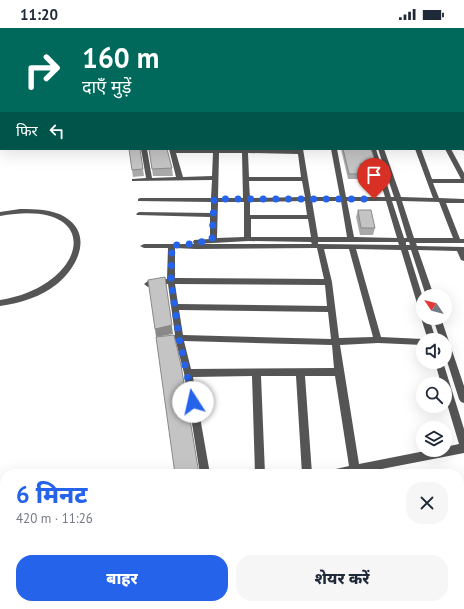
<!DOCTYPE html>
<html lang="hi">
<meta charset="utf-8">
<style>
:root{--surface:#fff;--page:#f6f6f7;--text:#1f2937;--muted:#747a83;--accent:#2563eb}
body{margin:0;font-family:"PT Sans","Noto Sans Devanagari",sans-serif;background:var(--page);color:var(--text);height:100vh;display:flex;flex-direction:column;font-size:15px;white-space:nowrap}
*{box-sizing:border-box;margin:0}
p{font-size:13px;color:var(--muted)}
.icon{flex:none;width:22px;height:22px;fill:none;stroke:currentColor;stroke-width:2;stroke-linecap:round;stroke-linejoin:round}
.map{position:relative;flex:1;overflow:hidden}
.details{position:absolute;left:0px;top:441px;width:464px;height:140px;display:flex;flex-direction:column;background:var(--surface);border-radius:16px 16px 0 0;box-shadow:0 4px 16px #0002}
.details>*{flex:none}
.hud{position:absolute;left:0px;top:0px;width:464px;height:122px;box-shadow:0 4px 16px #0002;background:#00695c;color:#fff;overflow:hidden}
.needle{width:26px;rotate:305deg}
.tools{position:absolute;left:416px;top:261px;display:grid;gap:8px}
.tools a{display:grid;place-items:center;width:36px;height:36px;border-radius:50%;background:var(--surface);box-shadow:0 4px 16px #0002;font-size:20px}
.pin{position:absolute;display:grid;place-items:center;width:34px;height:34px;color:#fff;margin:-41px -17px;border-radius:50% 50% 50% 0;rotate:-45deg;box-shadow:0 0 4px #0007}
.pin .icon{rotate:45deg}
.me{position:absolute;width:44px;margin:-22px;rotate:350deg;stroke-linejoin:round;filter:drop-shadow(0 0 3px #0008)}
.turn{display:flex;align-items:center;gap:14px;height:84px;padding:0 16px;font-size:18px}
.turn .icon{width:52px;height:52px;stroke-width:2.5}
.turn b{display:block;font-size:28px;line-height:34px}
.then{display:flex;align-items:center;height:38px;padding:0 16px;background:#0003;gap:8px;font-size:15px}
.round{display:grid;place-items:center;flex:none;width:42px;height:42px;border-radius:16px;background:var(--page)}
.headline{display:flex;align-items:center;justify-content:space-between;height:68px;padding:0 16px}
h1{font-size:24px;font-weight:800;line-height:30px;color:var(--accent)}
.primary-button{display:flex;gap:8px;margin-top:auto;padding:8px 16px}
.primary-button a{flex:1;height:46px;border-radius:16px;background:var(--accent);color:#fff;font-size:16px;font-weight:800;line-height:46px;text-align:center}
.primary-button a+a{background:var(--page);color:var(--text)}
.status{display:flex;justify-content:space-between;align-items:center;height:28px;padding:0 20px;background:var(--surface);direction:ltr}
.status svg{height:11px;fill:currentColor}
.map>svg:first-child{display:block}
.green{fill:#dcdcdc}
.lines{fill:none;stroke-linecap:round;stroke-linejoin:round}
.minor{fill:#555;fill-rule:evenodd}
.tertiary{fill:#555;fill-rule:evenodd}
.wall{fill:#a9a9a9}
.shaded-wall{fill:#898989}
.building{fill:#c4c4c4;stroke:#898989}
.route{stroke:#2563eb;stroke-width:7;stroke-dasharray:0 12.6}
</style>
<div class="status"><b>11:20</b><svg viewBox="0 0 49 12"><path d="M0 12V9h3v3zM5 12V6h3v6zM10 12V3h3v9zM15 12V0h3v12zM26 1h20v11H26zM47 4h2v5h-2z"/></svg></div>
<div class="map">
<svg width="464" height="581" viewBox="0 0 464 581">
<rect width="100%" height="100%" fill="#fff"/>
<!-- green -->
<polygon class="green" points="0,0 464,0 464,113 463,1"/>
<g class="lines">
<!-- minor -->
<g class="minor">
<rect x="0" y="28" width="1" height="2"/>
<polygon points="1,113 1,117 0,118 0,114"/>
<polygon points="463,119 464,119 464,123 460,121 463,121"/>
<path d="M141,121H147L152,150L176,149L169,121L297,122V121H303L311,169H340L331,121H337L346,169H385L370,121H376L391,169H394L378,121H384L401,169L433,170L415,121H421L432,151H461L445,121H451L464,145V155H433L439,170L464,171V175H446L460,211H464V215H416L417,218L464,219V233L461,232L457,223L418,222L434,268H426L411,222H408L423,270V285L419,282L401,222L356,221L381,309L423,311L426,312H423V317L378,315L340,317L359,436L430,422H445V419L459,416L445,369V356H441L435,334H443L464,401V425L356,446H326L327,443L349,438L335,348H305L312,446H302L296,348H261L265,446H255L252,348L193,349L210,446H200L184,345L176,314L164,315L161,314L160,312L161,310L175,307L168,256L148,259L144,256L148,253L167,251L168,220H144L140,218L144,216H312L311,214L248,213L196,216H194L193,214L194,212L210,211V189L137,187L136,186L139,184L211,185V174L138,173V171L140,170H211L212,152L132,153V151L146,150ZM176,125H213L212,148L183,149ZM219,125H242L243,170H218ZM248,125L298,126L301,149H249ZM249,153H302L305,169L250,170ZM305,173L307,187H250V174ZM312,173H341L347,209H318ZM347,173H386L397,210L354,209ZM392,173H396L407,210H404ZM402,173L439,174L453,210H414ZM218,174H244V209L217,210ZM251,191H308L311,209H251ZM318,214H398L399,217L318,216ZM406,214H409L410,217H406ZM175,220L196,221L317,220L324,251L175,250ZM324,221H349L373,309L339,310L332,254ZM175,256L325,257L327,278L178,276ZM179,282L328,284L331,311L183,307ZM184,313L332,317L334,340L191,341Z"/>
<path d="M20,181C35,181 52,181 65,189C94,207 77,240 57,256C41,269 20,275 0,278V272C89,258 107,169 0,188V184Z"/>
<polygon points="423,288 423,290 429,290 436,312 428,312 421,290"/>
<polygon points="433,290 441,290 464,358 464,375 461,374 459,371 445,327 445,312 440,312"/>
<rect x="170" y="576" width="12" height="5"/>
<polygon points="272,576 286,576 289,581 275,581"/>
</g>
<!-- tertiary -->
<g class="tertiary">
<polygon points="464,485 464,495 459,496 459,486"/>
<polygon points="101,576 127,576 125,580 123,581 97,581 99,577"/>
</g>
</g>
<!-- wall -->
<g class="wall">
<polygon points="140,121 144,148 133,149 132,142"/>
<polygon points="149,121 172,140 173,148 153,148"/>
<polygon points="341,121 371,121 376,136 375,141 362,141 363,146 362,151 348,151"/>
<polygon points="358,182 375,200 373,207 360,207 356,189"/>
</g>
<!-- shaded-wall -->
<polygon class="shaded-wall" points="165,249 173,306 156,309 155,301"/>
<!-- building -->
<g class="building">
<polygon points="129,121 140,121 143,141 132,142"/>
<polygon points="149,121 167,121 172,140 152,141"/>
<polygon points="343,121 371,121 376,136 360,136 363,146 349,146"/>
<polygon points="358,182 371,182 375,200 361,200"/>
<polygon points="165,249 172,297 155,301 148,252"/>
<polygon points="174,307 181,337 198,440 199,446 175,446 156,309"/>
</g>
<g class="lines">
<!-- route -->
<polyline class="route" points="193,374 179,310 171,253 172,217 183,217 212,212 214,171 374,171"/>
</g>
</svg>
<div class="tools">
<a><svg class="needle" viewBox="-14 -14 28 28"><path d="M0-13l5 13h-10z" fill="#e53935"/><path d="M0 13l5-13h-10z" fill="#747a83"/></svg></a>
<a><svg class="icon" aria-label="sound" viewBox="0 0 24 24"><path d="M4 9h4l5-4v14l-5-4H4zM17 9q2 3 0 6"/></svg></a>
<a><svg class="icon" aria-label="search" viewBox="0 0 24 24"><circle cx="10" cy="10" r="6"/><path d="M15 15l6 6"/></svg></a>
<a><svg class="icon" aria-label="layers" viewBox="0 0 24 24"><path d="M12 4l9 5-9 5-9-5zM3 14l9 5 9-5"/></svg></a>
</div>
<div class="pin" style="left:374px;top:171px;background:#d93025"><svg class="icon" aria-label="arrive" viewBox="0 0 24 24"><path d="M6 21V4h12l-3 4 3 4H6"/></svg></div>
<svg class="me" style="left:193px;top:374px" viewBox="-20 -20 40 40"><circle r="19" fill="#fff"/><path d="M0-13L10 11 0 6-10 11z" fill="#2563eb"/></svg>
<div class="hud">
<div class="turn"><svg class="icon" aria-label="right" viewBox="0 0 24 24"><path d="M7 20v-9h11M14 6l5 5-5 5"/></svg><div><b>160 m</b>दाएँ मुड़ें</div></div>
<div class="then">फिर<svg class="icon" aria-label="left" viewBox="0 0 24 24"><path d="M17 20v-9H6M10 6l-5 5 5 5"/></svg></div>
</div>
<section class="details">
<div class="headline"><div><h1>6 मिनट</h1><p>420 m · 11:26</p></div><a class="round"><svg class="icon" aria-label="close" viewBox="0 0 24 24"><path d="M6 6l12 12M18 6L6 18"/></svg></a></div>
<div class="primary-button"><a>बाहर</a><a>शेयर करें</a></div>
</section>
</div>
